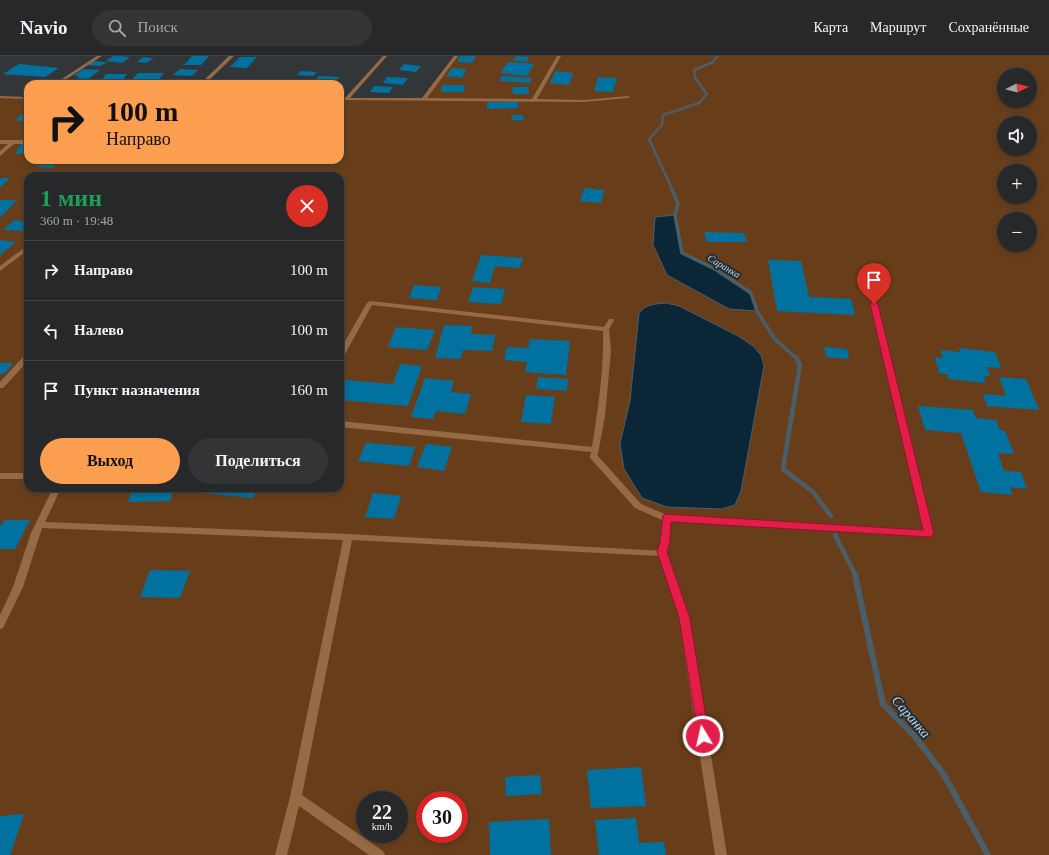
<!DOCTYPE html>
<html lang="ru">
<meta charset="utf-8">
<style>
:root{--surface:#26282a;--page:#323436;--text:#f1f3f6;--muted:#a4a6a8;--line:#424447;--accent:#fb9e50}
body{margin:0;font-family:"Times New Roman",serif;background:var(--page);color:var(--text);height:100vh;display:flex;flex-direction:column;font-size:15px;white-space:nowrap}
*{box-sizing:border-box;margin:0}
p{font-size:13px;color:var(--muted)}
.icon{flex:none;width:22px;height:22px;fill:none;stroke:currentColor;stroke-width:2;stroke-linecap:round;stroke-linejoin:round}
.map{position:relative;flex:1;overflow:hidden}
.sheet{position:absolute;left:24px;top:116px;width:320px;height:320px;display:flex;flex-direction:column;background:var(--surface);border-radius:12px;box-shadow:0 2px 6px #0003,0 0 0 1px var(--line)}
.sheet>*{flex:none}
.hud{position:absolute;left:24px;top:24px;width:320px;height:84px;border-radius:12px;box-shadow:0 2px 6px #0003,0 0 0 1px var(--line);background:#fb9e50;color:#111;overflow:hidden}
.needle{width:26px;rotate:84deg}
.buttons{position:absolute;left:997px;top:12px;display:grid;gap:8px}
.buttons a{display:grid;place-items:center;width:40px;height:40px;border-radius:50%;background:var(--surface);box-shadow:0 2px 6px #0003,0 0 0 1px var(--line);font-size:20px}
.speed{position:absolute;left:356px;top:735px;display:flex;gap:8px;font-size:20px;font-weight:700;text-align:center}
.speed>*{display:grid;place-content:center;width:52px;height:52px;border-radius:50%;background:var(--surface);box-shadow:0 2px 6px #0003,0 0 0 1px var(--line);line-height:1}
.speed small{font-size:10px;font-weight:400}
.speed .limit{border:6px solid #d22;background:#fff;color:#111}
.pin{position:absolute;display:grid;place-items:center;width:34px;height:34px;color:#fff;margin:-41px -17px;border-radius:50% 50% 50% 0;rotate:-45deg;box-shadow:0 0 4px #0007}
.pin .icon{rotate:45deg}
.me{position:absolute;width:44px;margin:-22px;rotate:351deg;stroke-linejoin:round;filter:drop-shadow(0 0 3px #0008)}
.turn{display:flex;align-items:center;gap:14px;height:84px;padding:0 16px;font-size:18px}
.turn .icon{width:52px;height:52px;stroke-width:2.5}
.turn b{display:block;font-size:28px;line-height:34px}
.round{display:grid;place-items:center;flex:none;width:42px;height:42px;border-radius:21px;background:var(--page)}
.overview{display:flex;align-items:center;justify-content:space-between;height:68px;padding:0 16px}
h1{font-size:24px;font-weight:700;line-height:30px;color:#1e9e55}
.button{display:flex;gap:8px;margin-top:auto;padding:8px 16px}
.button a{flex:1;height:46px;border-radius:24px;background:var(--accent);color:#111;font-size:16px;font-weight:700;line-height:46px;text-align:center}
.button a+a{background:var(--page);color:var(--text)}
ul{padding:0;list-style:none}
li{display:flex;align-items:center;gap:12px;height:60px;padding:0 16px;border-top:1px solid var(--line)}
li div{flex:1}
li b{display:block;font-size:15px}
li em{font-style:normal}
header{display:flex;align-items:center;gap:24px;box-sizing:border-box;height:56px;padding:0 20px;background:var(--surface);border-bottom:1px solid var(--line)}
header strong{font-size:19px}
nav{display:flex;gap:22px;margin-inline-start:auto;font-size:14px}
.search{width:280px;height:36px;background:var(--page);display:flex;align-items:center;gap:10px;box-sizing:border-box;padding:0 14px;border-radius:22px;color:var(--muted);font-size:15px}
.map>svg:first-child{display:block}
.green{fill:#683e1a;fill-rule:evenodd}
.water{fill:#0b2737;stroke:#4a5e6a}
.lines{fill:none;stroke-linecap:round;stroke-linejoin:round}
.stream-far3{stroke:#4a5e6a;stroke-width:2.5}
.stream-far2{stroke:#4a5e6a;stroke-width:3.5}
.stream-far1{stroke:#4a5e6a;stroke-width:4.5}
.stream{stroke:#4a5e6a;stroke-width:6}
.building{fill:#0172a0}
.lane{fill:#976a46;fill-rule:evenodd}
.street{fill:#976a46;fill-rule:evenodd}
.route{fill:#e11d48;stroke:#92132f}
.labels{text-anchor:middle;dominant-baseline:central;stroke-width:4;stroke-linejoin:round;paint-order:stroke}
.far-water-label{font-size:10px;font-style:italic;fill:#b0d9f4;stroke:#292c2e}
.near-water-label{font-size:14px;font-style:italic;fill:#b0d9f4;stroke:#292c2e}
</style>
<header>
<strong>Navio</strong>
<div class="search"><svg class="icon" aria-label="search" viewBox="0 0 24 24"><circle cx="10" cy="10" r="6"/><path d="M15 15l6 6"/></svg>Поиск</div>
<nav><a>Карта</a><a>Маршрут</a><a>Сохранённые</a></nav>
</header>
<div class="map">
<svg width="1049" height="799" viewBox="0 0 1049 799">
<rect width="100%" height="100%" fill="#323638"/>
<!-- green -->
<path class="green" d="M456,0H1049V799H0V41L28,42V104H340V43L423,44ZM1004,19H1030V45H1004ZM1004,67H1030V93H1004ZM1004,115H1030V141H1004ZM28,120H340V432H28ZM1004,163H1030V189H1004ZM365,744H399V778H365ZM425,744H459V778H425Z"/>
<!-- water -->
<g class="water">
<polygon points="675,159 682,197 715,213 751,237 757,255 729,253 667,219 653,189 655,161"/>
<path d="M666,247L679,250L740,281L753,290L761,299L764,310L741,435L735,449L722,453L667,451L642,442L624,413L620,387L630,345L639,257C646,248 655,248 666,247Z"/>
</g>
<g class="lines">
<!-- stream-far3 -->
<polyline class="stream-far3" points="672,133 649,83 662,69 663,59 699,47 707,38 695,22 694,14 713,6 718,0"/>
<!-- stream-far2 -->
<polyline class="stream-far2" points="671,132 678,147 675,159 682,197 715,213 751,237 757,255 774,282 796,302"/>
<!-- stream-far1 -->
<g class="stream-far1">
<polyline points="796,301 800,309 783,413 813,436 831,460"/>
<polyline points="835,479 856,520"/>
</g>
<!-- stream -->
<polyline class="stream" points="855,519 883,648 916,682 944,719 988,799"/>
</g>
<!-- building -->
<g class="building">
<polygon points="113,0 117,0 130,1 122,7 106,5"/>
<polygon points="192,0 209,0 201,9 184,9"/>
<polygon points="460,0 476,0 472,7 457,6"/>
<polygon points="516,0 529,1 527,6 513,4"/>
<polygon points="143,1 153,2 147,7 137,6"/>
<polygon points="240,1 257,1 247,12 230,11"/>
<polygon points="94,5 107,6 100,10 87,9"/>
<polygon points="508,6 534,8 527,20 500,17"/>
<polygon points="19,8 59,12 45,21 3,18"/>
<polygon points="404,8 421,10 416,16 399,14"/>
<polygon points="452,12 467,13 462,22 446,20"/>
<polygon points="83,13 100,14 88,23 76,22 79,20 73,20"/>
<polygon points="180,13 198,14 192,20 173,19"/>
<polygon points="301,15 317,16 313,20 297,19"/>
<polygon points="555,15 573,17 569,29 550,27"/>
<polygon points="138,17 164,17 156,27 129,27"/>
<polygon points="106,18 127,18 120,28 99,28"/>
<polygon points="319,20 339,21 334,27 314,25"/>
<polygon points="502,20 532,22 530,27 499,25"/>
<polygon points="387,21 408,22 403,29 383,27"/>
<polygon points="598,21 617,22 613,36 594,35"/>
<polygon points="442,29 465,29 464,36 441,36"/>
<polygon points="374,30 393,31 389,37 370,36"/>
<polygon points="512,31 528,31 529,38 513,38"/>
<polygon points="487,46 518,46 518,52 487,53"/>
<polygon points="20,59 28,59 28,64 16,65"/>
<polygon points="511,59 523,59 524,64 512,64"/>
<polygon points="21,88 28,88 28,97 15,98"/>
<polygon points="45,104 54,104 61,105 52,112 37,111"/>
<polygon points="0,122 10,122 0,132"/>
<polygon points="584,132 604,134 601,147 580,145"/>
<polygon points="0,144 17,144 0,162"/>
<polygon points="14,164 28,166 28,175 3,174"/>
<polygon points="704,176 744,177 747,186 707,186"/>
<polygon points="0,184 16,186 0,199"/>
<polygon points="481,199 523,202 520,212 495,210 490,227 472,225"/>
<polygon points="768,204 801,205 809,241 851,243 855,259 777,255"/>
<polygon points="414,229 441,231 437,244 409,242"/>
<polygon points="473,231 505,233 501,248 468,246"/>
<polygon points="444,269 472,270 471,278 495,279 492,295 463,294 461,303 435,302"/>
<polygon points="396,271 435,274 427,294 388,291"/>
<polygon points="530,283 570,285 566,319 525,316 527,306 504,304 507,291 528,292"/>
<polygon points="824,291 847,293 849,303 826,301"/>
<polygon points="959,292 995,296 1001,312 987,311 990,320 984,320 986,327 948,323 947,318 939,317 935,301 943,302 941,294 960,296"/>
<polygon points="0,307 13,307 5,318 0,318"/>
<polygon points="400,308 422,310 408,350 340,344 340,334 345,324 393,328"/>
<polygon points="538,321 568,323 567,335 536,333"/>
<polygon points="999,321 1026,323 1039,354 987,350 983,338 1006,340"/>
<polygon points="425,322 454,325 451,336 471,338 465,358 436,355 433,363 411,361"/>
<polygon points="526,339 555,341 551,368 521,366"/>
<polygon points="918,350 973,354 976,362 996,364 1000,374 1005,375 1014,398 998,397 1004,415 1021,416 1027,433 1010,431 1013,439 981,436 961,377 925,374"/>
<polygon points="366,387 415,391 409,410 358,405"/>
<polygon points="426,388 452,391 444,415 417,411"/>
<polygon points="133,432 174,432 170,445 128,446"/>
<polygon points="204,432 258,432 253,442 202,437"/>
<polygon points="373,437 401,440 394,463 365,461"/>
<polygon points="4,464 30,464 15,493 0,493 0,471"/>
<polygon points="150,514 190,515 180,542 140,541"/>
<polygon points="641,711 646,750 591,752 587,714"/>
<polygon points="540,719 542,738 506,740 505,721"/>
<polygon points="24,758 10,799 0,799 0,760"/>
<polygon points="636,762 639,787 664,786 666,799 599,799 595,764"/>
<polygon points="549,763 551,799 490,799 489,766"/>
</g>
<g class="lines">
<!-- lane -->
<g class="lane">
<polygon points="28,189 28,194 0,215 0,210"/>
<path d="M874,246L877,248L933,478L932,480L929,481L670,465C670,477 670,489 665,499H659L658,497L661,486L662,464L635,452L591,403L590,401L591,399H597L641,448L667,459L924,474L871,248Z"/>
<polygon points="25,299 28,299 28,305 3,332 0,332 0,326"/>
</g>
<!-- street -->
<g class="street">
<polygon points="97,0 102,0 59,28 54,28"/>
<polygon points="229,0 234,0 205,28 200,28"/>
<polygon points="383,0 387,0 350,42 422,42 454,0 458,0 427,42 532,43 557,0 561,0 537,43 583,44 628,40 630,41 628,42 583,46 340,44 340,42 345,42"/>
<polygon points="0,40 28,41 28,43 0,42"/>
<polygon points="0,84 28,84 28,88 14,88 0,100 0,95 8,88 0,88"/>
<path d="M370,245L604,271L609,263H613L614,264L609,273L611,295L605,360L597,403H591L590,401L591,396L340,371V365L592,391C598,353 604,313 603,275L372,249L344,300L340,302V294L367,247Z"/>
<rect x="0" y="417" width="28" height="6"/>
<polygon points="53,432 61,432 45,466 348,478 665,495 689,562 727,799 715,799 679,562 659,500 352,484 302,739 383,795 385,799 369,799 299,750 287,799 275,799 290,741 343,484 42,472 23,531 3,572 0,573 0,559 13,531 31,477"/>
</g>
</g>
<!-- route -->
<polygon class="route" points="874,245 878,248 934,478 932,480 929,481 671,466 670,486 667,496 690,562 709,680 707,684 703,686 699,684 679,562 657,496 660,486 663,459 666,458 923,474 870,248"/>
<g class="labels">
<!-- far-water labels -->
<g class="far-water-label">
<text transform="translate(724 210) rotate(31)">Саранка</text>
</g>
<!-- near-water labels -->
<g class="near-water-label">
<text transform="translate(911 661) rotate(49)">Саранка</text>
</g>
</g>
</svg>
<div class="buttons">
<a><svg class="needle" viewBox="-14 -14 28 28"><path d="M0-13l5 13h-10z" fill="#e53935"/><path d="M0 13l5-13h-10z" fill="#a4a6a8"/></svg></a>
<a><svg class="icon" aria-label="sound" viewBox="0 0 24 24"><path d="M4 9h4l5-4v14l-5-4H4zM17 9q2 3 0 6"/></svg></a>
<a>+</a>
<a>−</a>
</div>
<div class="speed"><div>22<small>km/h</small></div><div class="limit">30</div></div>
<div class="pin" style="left:874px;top:248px;background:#d93025"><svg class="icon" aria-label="arrive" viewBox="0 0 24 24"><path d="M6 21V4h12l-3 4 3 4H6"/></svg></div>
<svg class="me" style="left:703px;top:680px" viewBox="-20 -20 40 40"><circle r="17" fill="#e11d48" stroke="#fff" stroke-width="3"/><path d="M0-11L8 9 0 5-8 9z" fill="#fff"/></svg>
<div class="hud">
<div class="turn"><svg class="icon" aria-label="right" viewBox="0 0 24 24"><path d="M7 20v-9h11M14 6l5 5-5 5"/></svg><div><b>100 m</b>Направо</div></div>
</div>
<section class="sheet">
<div class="overview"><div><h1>1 мин</h1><p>360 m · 19:48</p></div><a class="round" style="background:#d93025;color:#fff"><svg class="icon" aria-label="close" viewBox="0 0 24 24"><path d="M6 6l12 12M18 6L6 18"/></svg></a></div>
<ul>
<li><svg class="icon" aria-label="right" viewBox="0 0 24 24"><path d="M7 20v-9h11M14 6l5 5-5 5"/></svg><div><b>Направо</b></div><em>100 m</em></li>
<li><svg class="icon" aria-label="left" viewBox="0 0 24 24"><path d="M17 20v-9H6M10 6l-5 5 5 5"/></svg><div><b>Налево</b></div><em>100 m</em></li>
<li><svg class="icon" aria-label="arrive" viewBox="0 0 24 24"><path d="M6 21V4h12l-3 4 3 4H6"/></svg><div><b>Пункт назначения</b></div><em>160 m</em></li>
</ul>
<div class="button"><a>Выход</a><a>Поделиться</a></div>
</section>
</div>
